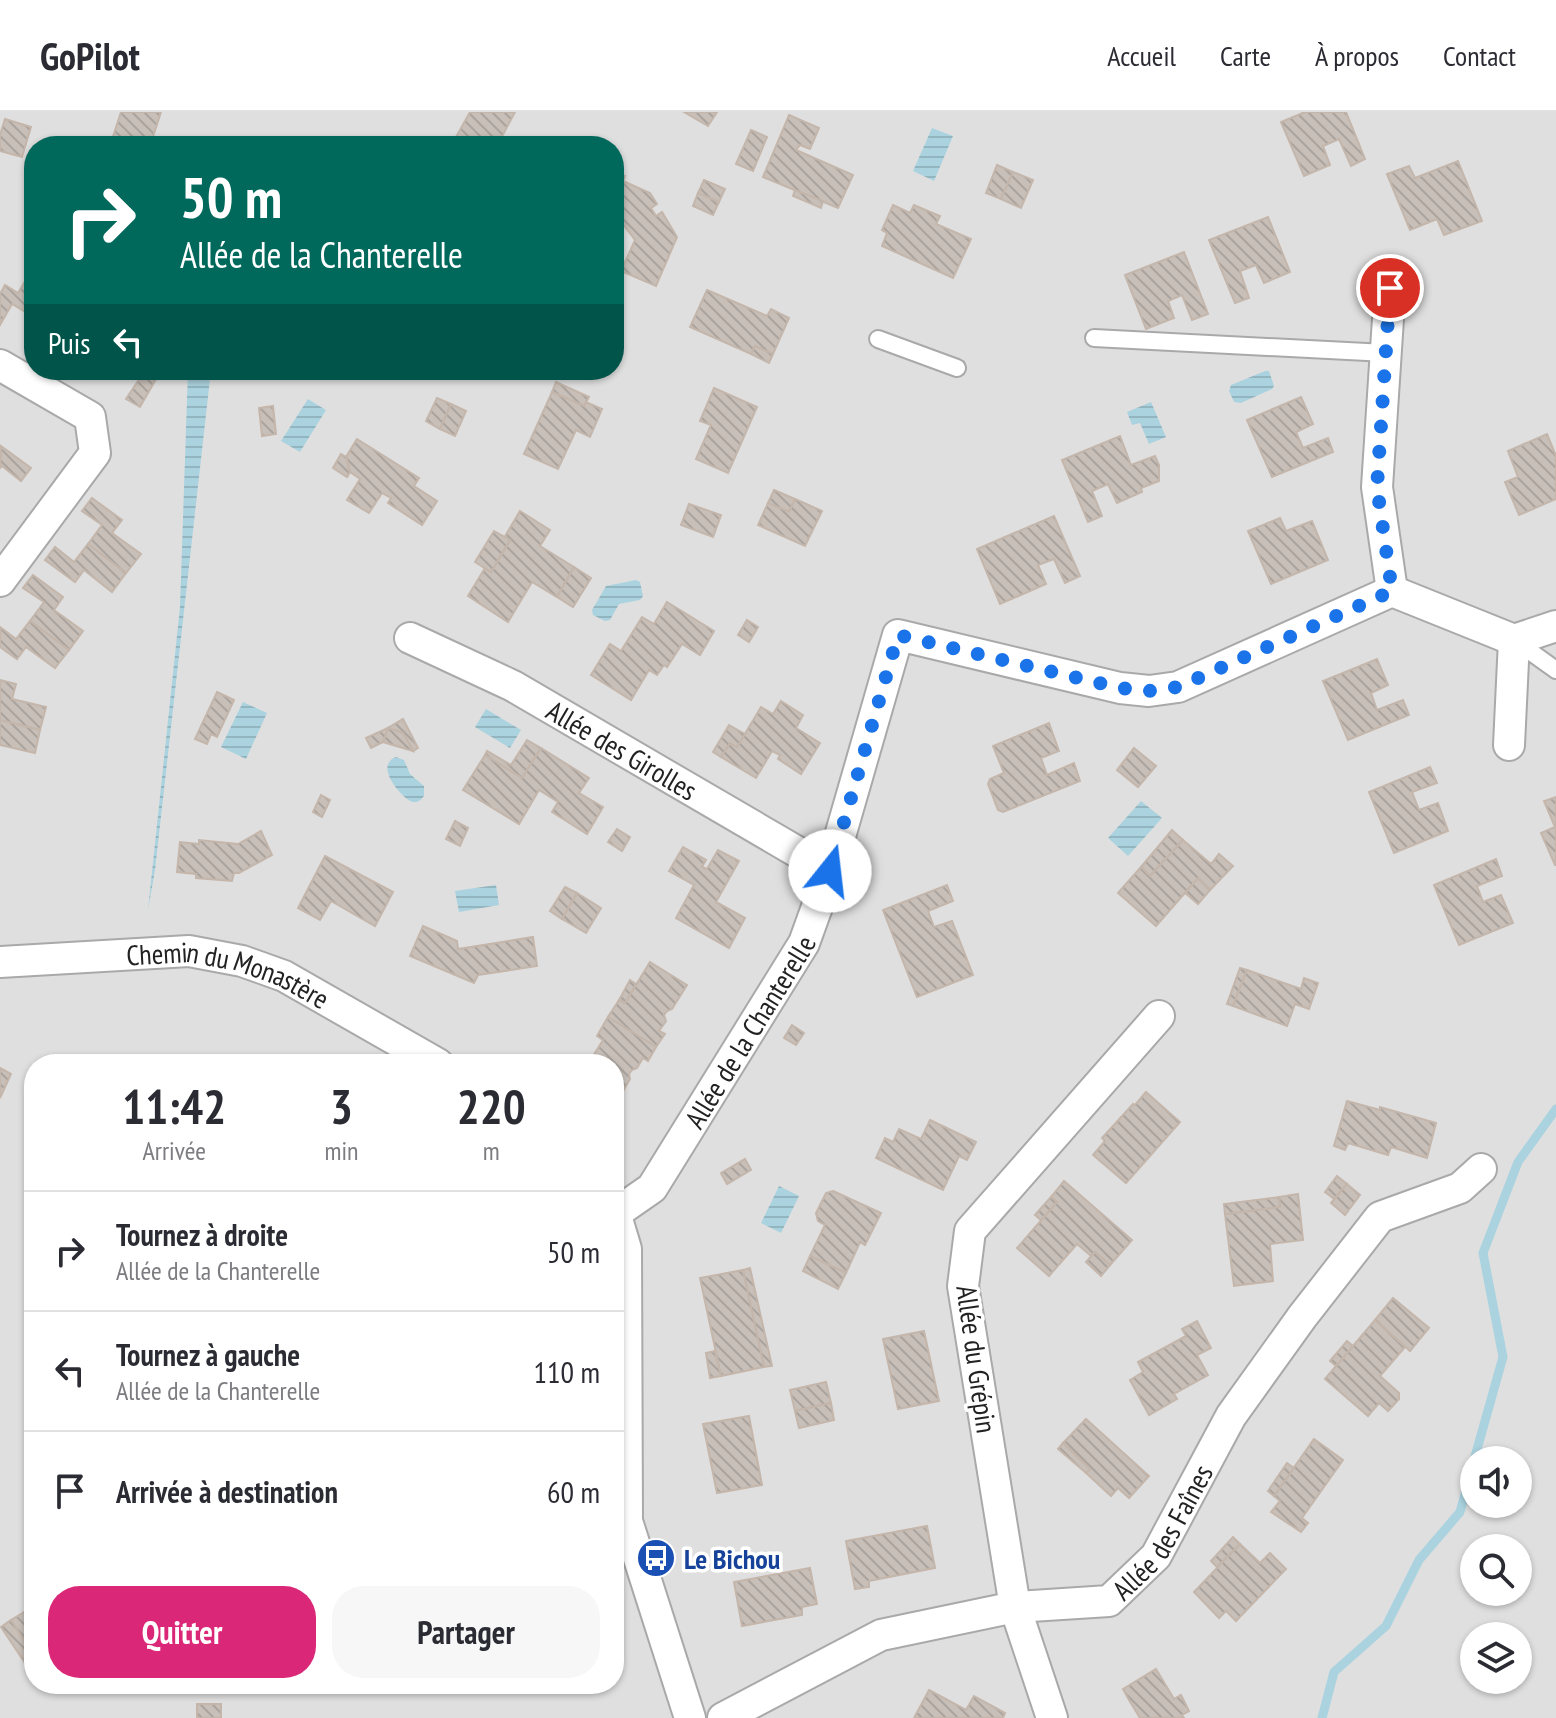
<!DOCTYPE html>
<html lang="fr">
<meta charset="utf-8">
<style>
:root{--surface:#fff;--page:#f7f7f7;--text:#2b2b33;--muted:#7c7c81;--line:#e1e1e2;--accent:#db2777}
body{margin:0;font-family:"PT Sans Narrow",sans-serif;background:var(--page);color:var(--text);height:100vh;display:flex;flex-direction:column;font-size:30px;white-space:nowrap}
*{box-sizing:border-box;margin:0}
p{font-size:26px;color:var(--muted)}
.icon{flex:none;width:44px;height:44px;fill:none;stroke:currentColor;stroke-width:2;stroke-linecap:round;stroke-linejoin:round}
.map{position:relative;flex:1;overflow:hidden}
.drawer{position:absolute;left:24px;top:942px;width:600px;height:640px;display:flex;flex-direction:column;background:var(--surface);border-radius:32px;box-shadow:0 2px 6px #0004}
.drawer>*{flex:none}
.hud{position:absolute;left:24px;top:24px;width:600px;height:244px;border-radius:32px;box-shadow:0 2px 6px #0004;background:#00695c;color:#fff;overflow:hidden}
.buttons{position:absolute;left:1460px;top:1334px;display:grid;gap:16px}
.buttons a{display:grid;place-items:center;width:72px;height:72px;border-radius:50%;background:var(--surface);box-shadow:0 2px 6px #0004;font-size:40px}
.pin{position:absolute;display:grid;place-items:center;width:68px;height:68px;color:#fff;margin:-34px;border:4px solid #fff;border-radius:50%;box-shadow:0 2px 8px #0007}
.me{position:absolute;width:88px;margin:-44px;rotate:16deg;stroke-linejoin:round;filter:drop-shadow(0 0 6px #0008)}
.turn{display:flex;align-items:center;gap:28px;height:168px;padding:0 24px;font-size:36px}
.turn .icon{width:104px;height:104px;stroke-width:2.5}
.turn b{display:block;font-size:56px;line-height:68px}
.then{display:flex;align-items:center;height:76px;padding:0 24px;background:#0003;gap:16px;font-size:30px}
.eta{display:flex;justify-content:space-evenly;align-items:center;height:136px;text-align:center}
.eta b{font-size:48px;font-weight:800;line-height:56px}
.action{display:flex;gap:16px;margin-top:auto;padding:16px 24px}
.action a{flex:1;height:92px;border-radius:32px;background:var(--accent);color:#fff;font-size:32px;font-weight:800;line-height:92px;text-align:center}
.action a+a{background:var(--page);color:var(--text)}
ul{padding:0;list-style:none}
li{display:flex;align-items:center;gap:24px;height:120px;padding:0 24px;border-top:2px solid var(--line)}
li div{flex:1}
li b{display:block;font-size:30px}
li em{font-style:normal}
header{display:flex;align-items:center;gap:48px;box-sizing:border-box;height:112px;padding:0 40px;background:var(--surface);border-bottom:2px solid var(--line)}
header strong{font-size:38px}
nav{display:flex;gap:44px;margin-inline-start:auto;font-size:28px}
.map>svg:first-child{display:block}
.residential{fill:#e0dfdf;fill-rule:evenodd}
.water{fill:url(#water-rules)}
.lines{fill:none;stroke-linecap:round;stroke-linejoin:round}
.stream{stroke:#aad3df;stroke-width:9}
.building{fill:url(#building-back-hatch);stroke:#c4b6ab;stroke-width:2}
.service-casing{stroke:#a9a9a9;stroke-width:20}
.minor-casing{stroke:#a9a9a9;stroke-width:34}
.service{stroke:#fff;stroke-width:16}
.minor{stroke:#fff;stroke-width:30}
.route{stroke:#1a73e8;stroke-width:14;stroke-dasharray:0 25.2}
.labels{text-anchor:middle;dominant-baseline:central;stroke-width:7;stroke-linejoin:round;paint-order:stroke}
.street-label{font-size:28px;fill:#222;stroke:#fff}
.transit-label{font-size:28px;font-weight:bold;fill:#164399;stroke:#fff;text-anchor:start}
</style>
<header>
<strong>GoPilot</strong>
<nav><a>Accueil</a><a>Carte</a><a>À propos</a><a>Contact</a></nav>
</header>
<div class="map">
<svg width="1556" height="1606" viewBox="0 0 1556 1606">
<defs>
<pattern id="water-rules" width="6" height="5" patternUnits="userSpaceOnUse" patternTransform="scale(2)"><rect width="6" height="5" fill="#aad3df"/><path d="M0 2.5h6" fill="none" stroke="#92b5bf"/></pattern>
<pattern id="building-back-hatch" width="6" height="6" patternUnits="userSpaceOnUse" patternTransform="scale(2)"><rect width="6" height="6" fill="#c7bfb8"/><path d="M-1 5l2 2M0 0l6 6M5-1l2 2" fill="none" stroke="#aba49e"/></pattern>
</defs>
<rect width="100%" height="100%" fill="#f2efe9"/>
<!-- residential -->
<path class="residential" d="M0,0H1556V1606H0ZM34,34H614V258H34ZM34,952H614V1572H34ZM1474,1348H1518V1392H1474ZM1474,1436H1518V1480H1474ZM1474,1524H1518V1568H1474Z"/>
<!-- water -->
<g class="water">
<polygon points="932,16 953,24 934,69 913,59"/>
<polygon points="188,258 211,258 155,758 148,798 180,495"/>
<polygon points="1265,259 1269,259 1274,274 1272,277 1241,291 1234,290 1229,279 1231,273"/>
<polygon points="308,287 326,298 300,340 281,329"/>
<polygon points="1151,290 1166,325 1149,332 1140,311 1132,313 1127,300"/>
<polygon points="636,468 640,470 643,484 640,488 619,492 610,508 605,509 593,503 592,498 606,474"/>
<polygon points="243,590 267,601 246,647 221,635"/>
<polygon points="486,597 521,618 510,636 475,615"/>
<path d="M396,645L404,648L410,662L424,674V684C420,688 420,690 413,690C405,689 372,654 396,645Z"/>
<polygon points="1141,689 1162,706 1128,744 1108,726"/>
<polygon points="496,773 499,793 459,800 455,779"/>
<polygon points="779,1074 799,1084 781,1121 761,1111"/>
</g>
<g class="lines">
<!-- stream -->
<g class="stream">
<polyline points="1474,1348 1503,1245 1483,1141 1518,1050 1556,997"/>
<polyline points="1322,1606 1334,1560 1386,1514 1419,1448 1460,1400 1474,1350"/>
</g>
</g>
<!-- building -->
<g class="building">
<polygon points="121,0 161,0 150,34 110,34"/>
<polygon points="470,0 515,0 497,34 451,34"/>
<polygon points="684,0 717,0 708,14"/>
<polygon points="1305,0 1346,0 1365,47 1351,54 1339,27 1323,34 1330,53 1304,64 1281,10"/>
<polygon points="789,3 819,16 810,37 800,33 796,38 853,63 838,96 763,65"/>
<polygon points="5,7 31,15 22,45 0,39 0,23"/>
<polygon points="751,18 767,25 753,59 736,52"/>
<polygon points="1458,49 1482,109 1444,123 1437,107 1410,118 1387,62 1409,54 1415,66"/>
<polygon points="997,53 1013,60 1001,87 986,81"/>
<polygon points="614,59 625,64 623,69 650,81 657,92 651,96 656,104 662,100 677,125 656,174 621,159 635,128 622,111 614,107"/>
<polygon points="1013,60 1033,68 1021,96 1001,87"/>
<polygon points="704,68 725,77 719,90 698,81"/>
<polygon points="795,78 823,89 821,96 793,84"/>
<polygon points="698,81 719,90 713,103 693,94"/>
<polygon points="893,93 910,101 914,93 940,104 936,112 971,127 953,166 882,134 887,121 882,118"/>
<polygon points="1268,105 1290,160 1264,171 1256,153 1240,159 1249,186 1235,191 1209,128"/>
<polygon points="1184,140 1208,202 1192,208 1182,183 1168,189 1174,206 1146,217 1125,163"/>
<polygon points="34,154 34,201 32,204 12,192 0,213 0,182 5,173 18,181"/>
<polygon points="707,178 767,204 771,197 789,206 773,242 755,234 751,242 690,215"/>
<polygon points="755,234 773,242 769,251 751,242"/>
<polygon points="125,258 151,258 159,262 140,295 126,287 140,266"/>
<polygon points="556,270 589,285 584,294 552,280"/>
<polygon points="714,276 757,295 728,361 696,347 711,313 700,309"/>
<polygon points="552,280 584,294 586,290 602,297 590,325 576,318 558,357 524,342"/>
<polygon points="1301,285 1313,312 1296,320 1303,336 1328,326 1333,340 1272,365 1247,308"/>
<polygon points="437,286 451,292 440,317 426,309"/>
<polygon points="451,292 466,299 455,324 440,317"/>
<polygon points="273,294 276,322 262,324 259,296"/>
<polygon points="1547,322 1556,344 1556,387 1519,403 1505,370 1518,365 1508,339"/>
<polygon points="1120,324 1131,353 1155,344 1159,353 1159,369 1141,376 1142,380 1117,391 1108,372 1092,379 1102,404 1088,410 1062,348"/>
<polygon points="357,327 419,366 414,374 437,389 422,413 388,391 391,386 382,381 369,401 347,388 360,367 350,360 346,345"/>
<polygon points="1,334 31,356 21,369 2,354 0,356"/>
<polygon points="341,342 346,345 350,360 347,365 333,356"/>
<polygon points="774,378 795,387 789,400 768,391"/>
<polygon points="92,386 122,408 112,421 141,442 126,461 88,432 102,413 82,399"/>
<polygon points="795,387 822,399 805,434 758,413 768,391 789,400"/>
<polygon points="689,392 721,403 713,425 681,413"/>
<polygon points="520,399 550,418 540,434 574,455 557,485 532,470 508,510 468,484 485,456 491,460 510,428 504,426"/>
<polygon points="1054,404 1080,464 1065,471 1054,447 1038,453 1046,472 1000,492 977,437"/>
<polygon points="1280,406 1286,419 1312,409 1328,448 1271,472 1248,419"/>
<polygon points="494,419 510,428 491,460 475,450"/>
<polygon points="88,432 126,461 112,480 84,458 75,470 45,448 55,435 74,450"/>
<polygon points="574,455 591,466 573,495 557,485"/>
<polygon points="33,463 63,485 54,498 83,519 69,538 30,509 44,490 23,476"/>
<polygon points="667,490 714,519 700,543 682,532 667,555 664,553 657,563 649,558 631,588 591,563 610,532 621,539 642,505 654,512"/>
<polygon points="747,508 758,515 749,530 738,523"/>
<polygon points="30,509 69,538 55,556 26,535 17,547 0,535 0,515 16,527"/>
<polygon points="1377,547 1388,573 1371,581 1377,598 1403,588 1409,603 1348,628 1323,569"/>
<polygon points="0,568 16,572 12,587 46,595 40,618 0,608"/>
<polygon points="217,580 234,588 217,625 211,622 207,632 195,627"/>
<polygon points="781,589 803,603 796,616 820,631 801,662 778,647 780,643 772,639 756,666 721,645 730,631 737,635 761,595 773,602"/>
<polygon points="403,607 418,636 413,639 403,621 388,616"/>
<polygon points="0,608 40,618 35,641 0,633 0,634"/>
<polygon points="1049,611 1059,639 1041,646 1047,663 1074,651 1080,669 1003,700 998,698 988,672 990,667 1004,661 993,634"/>
<polygon points="729,613 745,622 737,635 730,631 721,645 713,640"/>
<polygon points="388,616 403,621 413,639 383,630"/>
<polygon points="388,616 383,630 371,636 366,626"/>
<polygon points="527,628 541,636 522,666 485,643 487,639 511,653"/>
<polygon points="541,636 589,666 579,681 603,695 587,722 552,700 558,690 539,678 519,712 463,678 485,643 522,666"/>
<polygon points="1134,636 1156,654 1138,675 1117,658"/>
<polygon points="1430,655 1437,671 1412,680 1419,698 1438,691 1448,719 1394,741 1369,680"/>
<polygon points="321,683 330,688 322,705 313,700"/>
<polygon points="1556,685 1556,753 1555,753 1541,721 1555,715 1544,689"/>
<polygon points="455,709 468,716 460,734 446,727"/>
<polygon points="617,717 630,725 622,739 608,730"/>
<polygon points="1172,718 1183,728 1150,764 1141,755"/>
<polygon points="261,719 272,743 239,761 234,761 232,769 196,766 196,762 177,760 180,730 199,732 199,728 238,732"/>
<polygon points="1183,728 1211,752 1219,742 1233,754 1210,778 1198,766 1156,814 1118,781 1141,755 1150,764"/>
<polygon points="683,735 706,748 702,755 707,757 718,738 739,749 716,790 745,806 729,836 676,806 694,773 669,759"/>
<polygon points="325,744 393,780 375,814 331,789 320,808 298,796"/>
<polygon points="1496,747 1502,764 1477,774 1483,790 1501,783 1513,811 1459,833 1434,773"/>
<polygon points="1198,766 1210,778 1198,792 1185,781"/>
<polygon points="947,773 953,789 928,799 934,815 952,809 973,863 917,885 883,798"/>
<polygon points="565,775 577,781 562,807 550,799"/>
<polygon points="577,781 601,796 586,821 562,807"/>
<polygon points="423,814 457,829 458,837 533,825 537,854 478,863 474,871 410,844"/>
<polygon points="650,850 687,873 672,897 667,899 664,903 666,909 659,919 665,922 656,935 608,905 619,888 625,891"/>
<polygon points="1240,856 1247,858 1233,894 1227,892"/>
<polygon points="1247,858 1301,877 1304,866 1318,871 1309,897 1295,892 1287,914 1233,894"/>
<polygon points="630,868 636,872 625,891 619,888"/>
<polygon points="608,905 656,935 648,949 643,946 637,956 632,958 629,962 630,967 616,991 614,990 614,952 588,952 603,928 597,924"/>
<polygon points="792,913 804,921 796,933 784,926"/>
<polygon points="0,956 11,962 0,986"/>
<polygon points="1146,980 1180,1010 1126,1071 1093,1043 1105,1029 1102,1026 1133,992 1135,993"/>
<polygon points="1347,989 1380,998 1380,995 1436,1011 1427,1046 1391,1035 1388,1043 1348,1031 1345,1038 1334,1034"/>
<polygon points="930,1008 976,1030 967,1048 959,1044 943,1078 876,1046 885,1026 893,1030 899,1017 921,1027"/>
<polygon points="745,1047 751,1058 727,1072 721,1061"/>
<polygon points="1337,1064 1347,1072 1334,1087 1325,1080"/>
<polygon points="1064,1069 1132,1128 1110,1153 1095,1140 1091,1144 1077,1132 1049,1164 1017,1136 1057,1090 1051,1085"/>
<polygon points="1347,1072 1360,1083 1345,1103 1331,1091"/>
<polygon points="833,1079 881,1101 865,1133 860,1130 846,1161 810,1144 825,1113 818,1109 816,1101 826,1081"/>
<polygon points="1298,1082 1303,1128 1270,1132 1273,1169 1234,1174 1225,1102 1280,1095 1279,1085"/>
<polygon points="1051,1085 1057,1090 1041,1108 1035,1103"/>
<polygon points="1279,1085 1280,1095 1225,1102 1224,1092"/>
<polygon points="1095,1140 1110,1153 1101,1164 1086,1150"/>
<polygon points="810,1144 846,1161 838,1177 803,1159"/>
<polygon points="750,1156 772,1254 764,1255 743,1158"/>
<polygon points="743,1158 764,1255 721,1264 700,1166"/>
<polygon points="1393,1186 1429,1216 1410,1239 1375,1208"/>
<polygon points="1375,1208 1405,1235 1380,1264 1399,1281 1399,1287 1388,1299 1379,1291 1368,1304 1325,1267"/>
<polygon points="1197,1209 1211,1236 1197,1243 1208,1263 1174,1282 1177,1287 1149,1303 1130,1268 1143,1260 1138,1250 1186,1224 1182,1217"/>
<polygon points="924,1219 939,1289 898,1297 883,1227"/>
<polygon points="1347,1229 1353,1234 1336,1254 1330,1249"/>
<polygon points="715,1239 721,1264 710,1266 706,1241"/>
<polygon points="826,1270 831,1291 795,1299 790,1278"/>
<polygon points="831,1291 834,1308 799,1316 795,1299"/>
<polygon points="749,1304 762,1373 717,1381 703,1312"/>
<polygon points="1086,1307 1149,1364 1129,1386 1118,1376 1111,1384 1086,1361 1090,1357 1063,1331"/>
<polygon points="1314,1327 1343,1348 1302,1406 1308,1411 1301,1420 1271,1400 1280,1389 1274,1384"/>
<polygon points="1063,1331 1090,1357 1086,1361 1058,1337"/>
<polygon points="1287,1351 1294,1356 1274,1384 1268,1379"/>
<polygon points="927,1414 935,1456 869,1469 869,1475 855,1477 846,1429"/>
<polygon points="1233,1425 1240,1432 1217,1455 1211,1449"/>
<polygon points="1240,1432 1260,1451 1270,1441 1286,1457 1236,1509 1226,1499 1219,1506 1194,1480"/>
<polygon points="810,1456 817,1492 802,1495 802,1503 742,1514 734,1470"/>
<polygon points="34,1494 34,1544 11,1508"/>
<polygon points="11,1508 34,1544 34,1549 27,1554 1,1515"/>
<polygon points="1156,1557 1174,1587 1181,1583 1189,1599 1182,1603 1184,1606 1140,1606 1129,1588 1123,1577"/>
<polygon points="929,1578 966,1598 974,1584 1005,1601 1003,1606 914,1606"/>
<rect x="197" y="1592" width="24" height="14"/>
</g>
<g class="lines">
<defs>
<g id="service">
<polyline points="1094,226 1386,241"/>
<polyline points="878,227 957,256"/>
<polyline points="1514,528 1556,558"/>
</g>
<g id="minor">
<polyline points="1390,176 1377,375 1392,479"/>
<polyline points="0,253 90,305 95,341 0,469"/>
<path id="s1" d="M410,526L513,574L830,759"/>
<polyline points="1509,633 1514,528"/>
<path id="s2" d="M0,850L189,839L242,849L284,864L438,952"/>
<polyline points="614,1097 626,1137 627,1409 690,1606"/>
<path id="s3" d="M616,1101L652,1076L804,831L830,759L898,523L1120,576L1149,579L1178,575L1392,479L1514,528L1556,514"/>
<path id="s4" d="M723,1606L881,1523L1015,1495L1109,1489L1156,1444L1231,1304L1302,1205L1380,1105L1460,1076L1481,1057"/>
<polyline points="1052,1606 1015,1495 963,1174 970,1119 1159,904"/>
</g>
</defs>
<!-- service casing -->
<use href="#service" class="service-casing"/>
<!-- minor casing -->
<use href="#minor" class="minor-casing"/>
<!-- service -->
<use href="#service" class="service"/>
<!-- minor -->
<use href="#minor" class="minor"/>
</g>
<g class="lines">
<!-- route -->
<polyline class="route" points="830,759 898,523 1120,576 1149,579 1178,575 1392,479 1377,375 1390,176"/>
</g>
<!-- icons -->
<defs>
<symbol id="bus-disc" viewBox="-11 -11 22 22"><circle r="9.5" fill="#1a4fb4" stroke="#fff"/><path d="M-5-6H5V4H4V6H2V4H-2V6H-4V4H-5ZM-3.5-4V0h7V-4ZM-3.5 1.2v1.5H-2V1.2ZM2 1.2v1.5H3.5V1.2Z" fill="#fff"/></symbol>
</defs>
<g fill-rule="evenodd">
<use href="#bus-disc" x="634" y="1424" width="44" height="44"/>
</g>
<g class="labels">
<!-- street labels -->
<g class="street-label">
<text stroke="none"><textPath href="#s1" startOffset="240">Allée des Girolles</textPath></text>
<text stroke="none"><textPath href="#s2" startOffset="232">Chemin du Monastère</textPath></text>
<text stroke="none"><textPath href="#s3" startOffset="228">Allée de la Chanterelle</textPath></text>
<text transform="translate(977 1247) rotate(82)">Allée du Grépin</text>
<text stroke="none"><textPath href="#s4" startOffset="498">Allée des Faînes</textPath></text>
</g>
<!-- transit labels -->
<g class="transit-label">
<text x="684" y="1446">Le Bichou</text>
</g>
</g>
</svg>
<div class="buttons">
<a><svg class="icon" aria-label="sound" viewBox="0 0 24 24"><path d="M4 9h4l5-4v14l-5-4H4zM17 9q2 3 0 6"/></svg></a>
<a><svg class="icon" aria-label="search" viewBox="0 0 24 24"><circle cx="10" cy="10" r="6"/><path d="M15 15l6 6"/></svg></a>
<a><svg class="icon" aria-label="layers" viewBox="0 0 24 24"><path d="M12 4l9 5-9 5-9-5zM3 14l9 5 9-5"/></svg></a>
</div>
<div class="pin" style="left:1390px;top:176px;background:#d93025"><svg class="icon" aria-label="arrive" viewBox="0 0 24 24"><path d="M6 21V4h12l-3 4 3 4H6"/></svg></div>
<svg class="me" style="left:830px;top:759px" viewBox="-20 -20 40 40"><circle r="19" fill="#fff"/><path d="M0-13L10 11 0 6-10 11z" fill="#1a73e8"/></svg>
<div class="hud">
<div class="turn"><svg class="icon" aria-label="right" viewBox="0 0 24 24"><path d="M7 20v-9h11M14 6l5 5-5 5"/></svg><div><b>50 m</b>Allée de la Chanterelle</div></div>
<div class="then">Puis<svg class="icon" aria-label="left" viewBox="0 0 24 24"><path d="M17 20v-9H6M10 6l-5 5 5 5"/></svg></div>
</div>
<section class="drawer">
<div class="eta">
<div><b>11:42</b><p>Arrivée</p></div>
<div><b>3</b><p>min</p></div>
<div><b>220</b><p>m</p></div>
</div>
<ul>
<li><svg class="icon" aria-label="right" viewBox="0 0 24 24"><path d="M7 20v-9h11M14 6l5 5-5 5"/></svg><div><b>Tournez à droite</b><p>Allée de la Chanterelle</p></div><em>50 m</em></li>
<li><svg class="icon" aria-label="left" viewBox="0 0 24 24"><path d="M17 20v-9H6M10 6l-5 5 5 5"/></svg><div><b>Tournez à gauche</b><p>Allée de la Chanterelle</p></div><em>110 m</em></li>
<li><svg class="icon" aria-label="arrive" viewBox="0 0 24 24"><path d="M6 21V4h12l-3 4 3 4H6"/></svg><div><b>Arrivée à destination</b></div><em>60 m</em></li>
</ul>
<div class="action"><a>Quitter</a><a>Partager</a></div>
</section>
</div>
